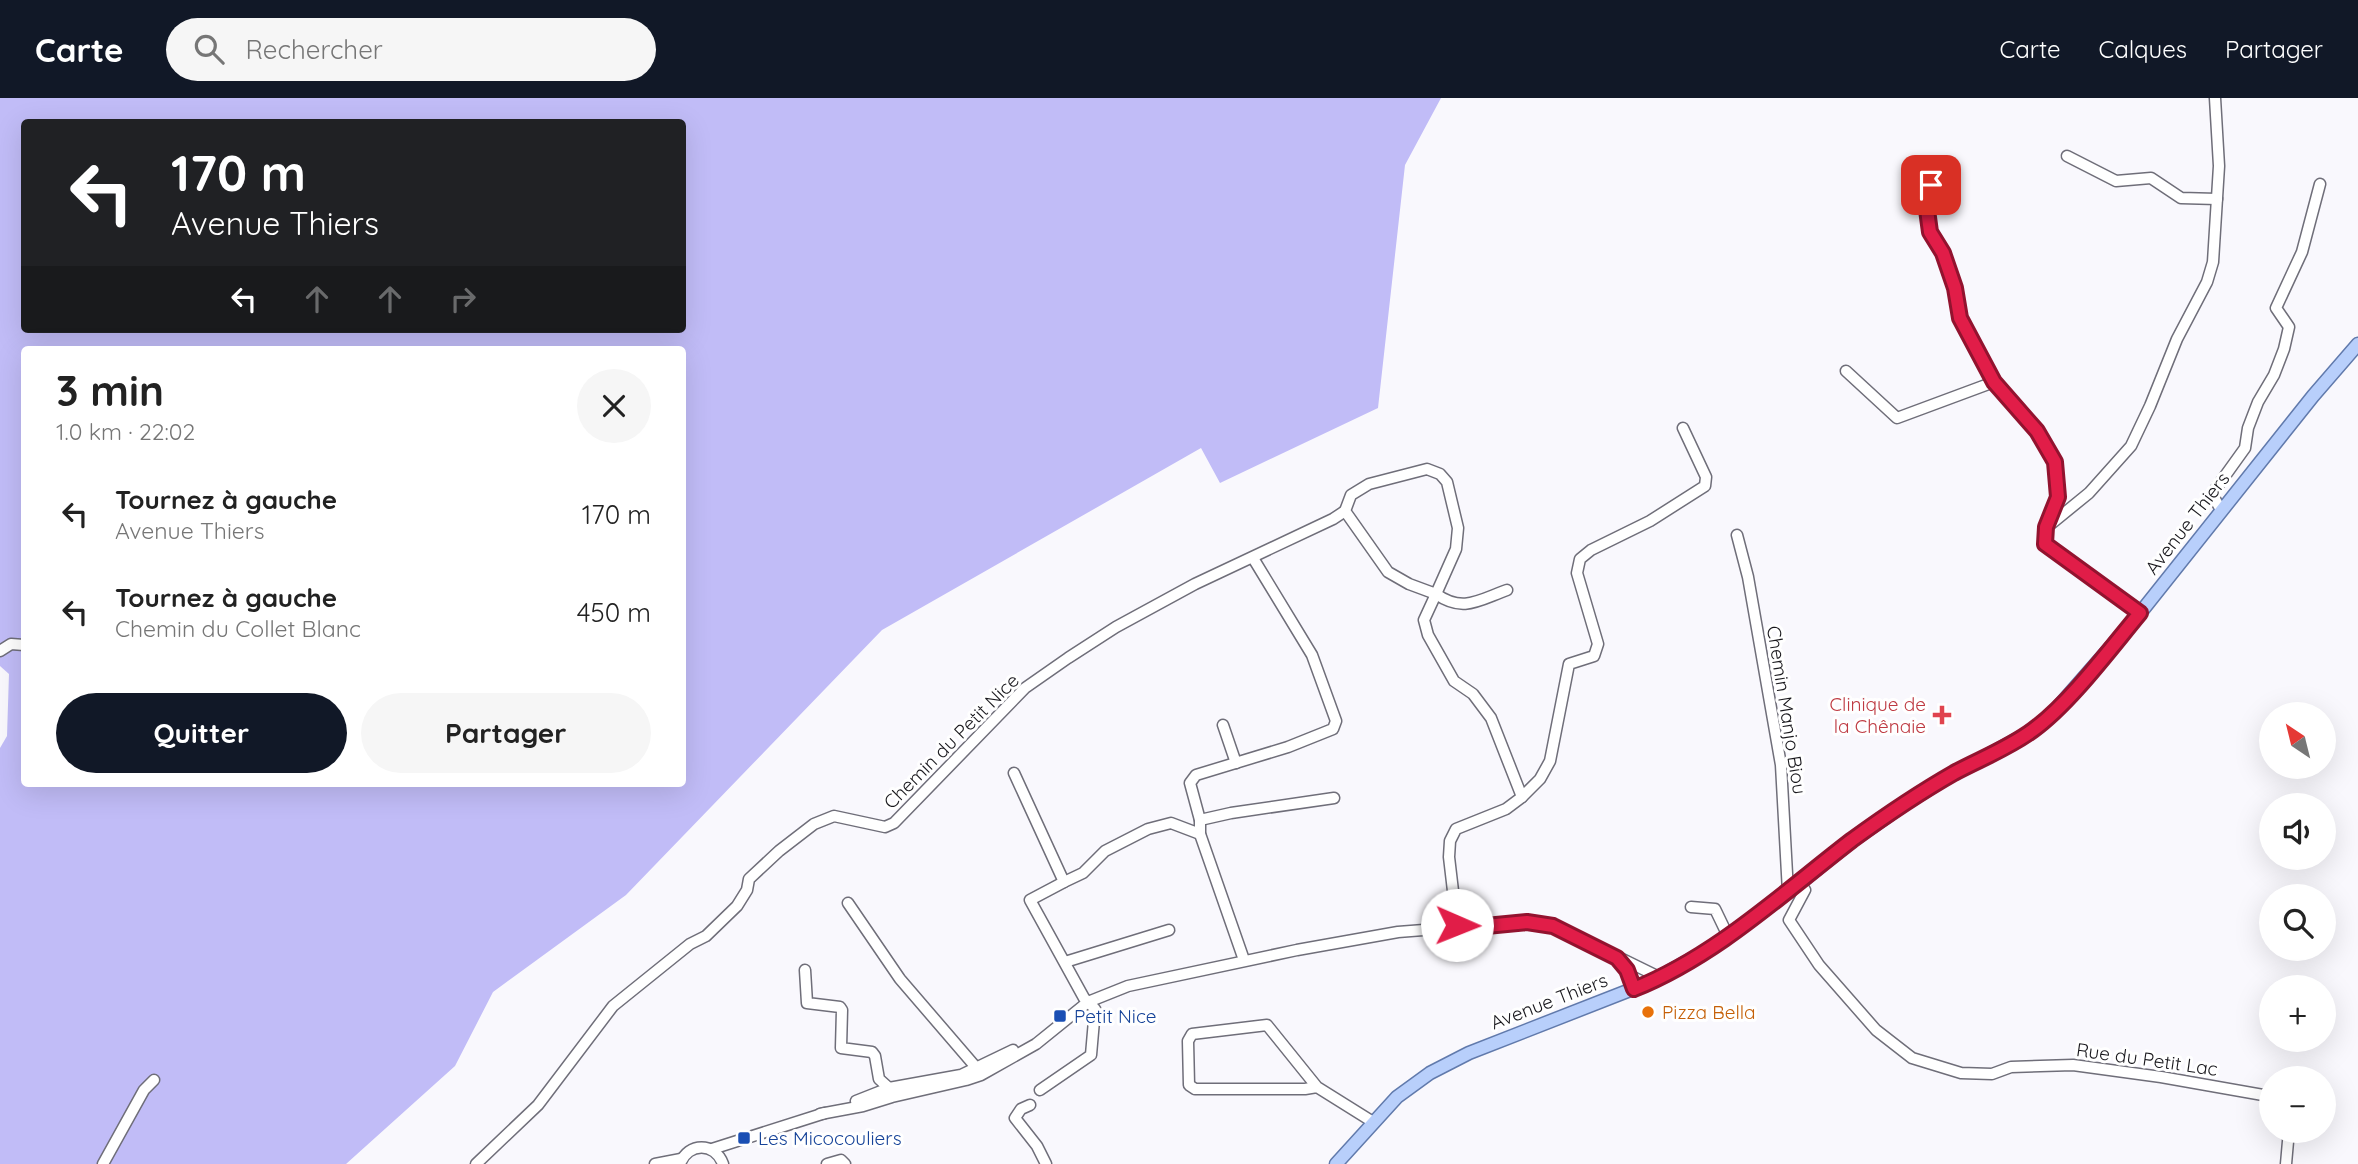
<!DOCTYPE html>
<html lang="fr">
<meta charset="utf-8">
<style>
:root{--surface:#fff;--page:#f6f6f6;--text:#222;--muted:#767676;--accent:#111827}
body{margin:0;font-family:Quicksand,sans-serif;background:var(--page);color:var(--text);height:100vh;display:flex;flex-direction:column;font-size:26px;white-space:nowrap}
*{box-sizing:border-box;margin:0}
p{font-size:23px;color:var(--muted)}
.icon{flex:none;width:38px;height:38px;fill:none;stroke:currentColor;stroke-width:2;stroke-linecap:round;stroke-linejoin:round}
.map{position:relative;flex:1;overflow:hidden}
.panel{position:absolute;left:21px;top:248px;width:665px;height:441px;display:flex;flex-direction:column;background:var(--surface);border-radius:7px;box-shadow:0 7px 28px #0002}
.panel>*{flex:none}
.hud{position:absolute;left:21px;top:21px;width:665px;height:214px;border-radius:7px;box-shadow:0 7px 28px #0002;background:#202124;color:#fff;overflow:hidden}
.needle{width:46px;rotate:325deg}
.buttons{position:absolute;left:2259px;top:604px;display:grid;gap:14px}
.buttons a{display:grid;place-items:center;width:77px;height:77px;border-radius:50%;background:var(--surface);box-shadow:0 7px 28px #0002;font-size:35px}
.pin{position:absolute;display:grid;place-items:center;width:60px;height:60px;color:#fff;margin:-30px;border-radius:14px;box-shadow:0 4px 10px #0006}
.me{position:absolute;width:77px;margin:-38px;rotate:91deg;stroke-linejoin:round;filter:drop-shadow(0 0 5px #0008)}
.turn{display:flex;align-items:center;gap:24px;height:147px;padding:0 35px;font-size:32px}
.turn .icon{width:91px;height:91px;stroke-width:2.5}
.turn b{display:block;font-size:49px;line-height:60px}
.lanes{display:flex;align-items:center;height:66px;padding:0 35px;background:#0003;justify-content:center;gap:35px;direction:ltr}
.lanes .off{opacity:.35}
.round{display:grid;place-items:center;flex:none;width:74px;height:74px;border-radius:37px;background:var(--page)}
.summary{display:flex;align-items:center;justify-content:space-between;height:119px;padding:0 35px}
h1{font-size:42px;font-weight:700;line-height:52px}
.primary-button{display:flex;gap:14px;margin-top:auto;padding:14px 35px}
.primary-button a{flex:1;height:80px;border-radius:42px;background:var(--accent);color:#fff;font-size:28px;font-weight:700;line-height:80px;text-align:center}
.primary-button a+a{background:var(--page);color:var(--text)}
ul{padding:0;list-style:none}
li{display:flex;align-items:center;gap:21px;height:98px;padding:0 35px}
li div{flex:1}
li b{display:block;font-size:26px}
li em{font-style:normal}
header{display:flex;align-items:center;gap:42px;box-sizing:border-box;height:98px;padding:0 35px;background:var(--accent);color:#fff}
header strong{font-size:33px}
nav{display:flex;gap:38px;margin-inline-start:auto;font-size:24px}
.search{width:490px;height:63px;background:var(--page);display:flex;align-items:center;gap:18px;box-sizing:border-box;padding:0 24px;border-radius:38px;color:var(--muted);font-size:26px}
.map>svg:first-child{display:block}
.forest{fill:#c1bcf7;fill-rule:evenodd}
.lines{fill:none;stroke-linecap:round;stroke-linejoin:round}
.minor-casing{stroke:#6f6e79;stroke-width:13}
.major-casing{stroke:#617aac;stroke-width:15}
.minor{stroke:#fff;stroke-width:10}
.major{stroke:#b8cffb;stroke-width:12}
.route-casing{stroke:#92132f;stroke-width:18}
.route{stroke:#e11d48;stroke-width:12}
.health-dot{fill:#e0444e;stroke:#fff;stroke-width:2.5}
.food-dot{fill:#e8710a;stroke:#fff;stroke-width:2.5}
.transit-dot{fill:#1a4fb4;stroke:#fff;stroke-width:2.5}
.labels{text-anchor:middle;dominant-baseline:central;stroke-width:6;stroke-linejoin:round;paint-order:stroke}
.street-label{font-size:19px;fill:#18171c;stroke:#fff}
.health-label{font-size:19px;fill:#be3a42;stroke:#fff;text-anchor:end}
.food-label{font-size:19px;fill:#c56008;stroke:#fff;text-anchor:start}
.transit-label{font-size:19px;fill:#164399;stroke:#fff;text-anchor:start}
</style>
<header>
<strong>Carte</strong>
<div class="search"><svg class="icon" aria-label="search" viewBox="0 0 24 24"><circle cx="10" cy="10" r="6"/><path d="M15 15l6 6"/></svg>Rechercher</div>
<nav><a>Carte</a><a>Calques</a><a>Partager</a></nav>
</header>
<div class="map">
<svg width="2358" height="1066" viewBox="0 0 2358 1066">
<rect width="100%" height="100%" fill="#f9f8fd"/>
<!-- forest -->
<path class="forest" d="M0,0H1441L1405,67L1378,310L1220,385L1201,350L882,532L626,797L493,894L455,968L346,1066H0V650L7,638L9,576L0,568ZM24,24H682V231H24ZM24,252H682V686H24Z"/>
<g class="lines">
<defs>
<g id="minor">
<polyline points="2067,58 2116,83 2151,80 2181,100 2217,101"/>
<polyline points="1931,87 1933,100 1928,112 1930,134 1943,155 1955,190 1960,221 1994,284 2037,333 2055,364 2058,399 2047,427"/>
<polyline points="1846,273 1897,320 1994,284"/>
<polygon points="1427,371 1440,376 1447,384 1458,430 1456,451 1436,496 1409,486 1388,474 1345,413 1351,397 1369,386"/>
<polyline points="2221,412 2212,396 2245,350 2248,330 2258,304 2274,277 2284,251 2289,229 2276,210 2302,154 2320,86"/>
<polyline points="1737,437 1748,479 1781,667 1788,794"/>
<path d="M1507,492C1479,502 1463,515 1436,496L1424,522L1428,537L1454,583L1473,596L1491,620L1522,699"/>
<polyline points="2140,515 2045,446 2046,430 2089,395 2131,348 2150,308 2177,241 2207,184 2213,164 2219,68 2215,0"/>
<polyline points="0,553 11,546 24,547"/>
<polyline points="1223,627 1236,665"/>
<polyline points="1014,675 1064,784 1030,802 1084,900 1095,911 1091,957 1040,992"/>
<polyline points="1200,722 1231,715 1334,700"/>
<polyline points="1064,784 1083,775 1105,753 1148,731 1171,725 1200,736"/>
<polyline points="1800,785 1805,792 1789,822 1819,867 1876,932 1912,960 1961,975 1992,976 2011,969 2073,967 2161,979 2263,997 2272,1000"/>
<polyline points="848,805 900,881 980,974"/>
<polyline points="1691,809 1715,811 1728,838"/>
<polyline points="1455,831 1457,827 1449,759 1450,743 1456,731 1506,711 1522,699 1540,681 1550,663 1569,566 1594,558 1598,546 1577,475 1580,461 1591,452 1650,423 1705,388 1706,379 1683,330"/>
<polyline points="1244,862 1200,736 1200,722 1190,685 1196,677 1288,649 1333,631 1336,623 1312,557 1253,460"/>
<polyline points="1619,862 1627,872 1634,891"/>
<polyline points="1065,864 1169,832"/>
<polyline points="805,872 807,905 840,909 842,912 841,950 872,954 875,958 879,981 889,990 891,996"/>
<polyline points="1317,989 1305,991 1195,991 1189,987 1188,943 1192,936 1267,927 1317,989 1373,1024"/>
<polyline points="856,1003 889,990 961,977 1013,952"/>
<polyline points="1030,1007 1021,1011 1015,1020 1037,1048 1046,1066"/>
<polyline points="820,1016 863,1008 892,999 966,982 981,977 1036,946 1088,904 1128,888 1297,852 1398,834 1527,824 1553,827 1659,879"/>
<polyline points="712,1051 825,1015"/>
<polyline points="103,1066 144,992 154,982"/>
<polyline points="476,1066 538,1007 613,908 690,846 706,838 737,808 747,792 749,781 779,753 814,726 834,718 885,729 894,725 1025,590 1068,560 1116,529 1195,486 1333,421 1345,413"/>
<polyline points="655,1066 681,1061"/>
<path d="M680,1066C688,1044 715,1044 723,1066"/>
<polyline points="827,1066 841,1062 845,1066"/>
<polyline points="2286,1066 2289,1032"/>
</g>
<polyline id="major" points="1336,1066 1397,999 1430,975 1469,955 1648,885 1715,848 1800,785 1852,743 1902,708 1953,676 2032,633 2051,617 2137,519 2313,298 2358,246"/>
</defs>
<!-- minor casing -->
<use href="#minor" class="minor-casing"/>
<!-- major casing -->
<use href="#major" class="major-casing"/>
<!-- minor -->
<use href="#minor" class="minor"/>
<!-- major -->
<use href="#major" class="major"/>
</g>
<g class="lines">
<defs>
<path id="route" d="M1457,827L1455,831L1527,824L1553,828L1617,860L1627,872L1634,891C1716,858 1783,795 1852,742C1885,718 1919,695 1954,675C1980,661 2009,650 2033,632C2070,605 2110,551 2140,515L2045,446L2046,429L2058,399L2055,364L2037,333L1994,284L1960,220L1955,190L1943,155L1930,134L1927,112L1933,100L1931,87"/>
</defs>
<!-- route casing -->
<use href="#route" class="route-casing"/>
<!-- route -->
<use href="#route" class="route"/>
</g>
<!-- markers -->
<path class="health-dot" d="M1938.5 606.5h7v7h7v7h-7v7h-7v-7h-7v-7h7z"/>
<circle class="food-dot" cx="1648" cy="914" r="7"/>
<g class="transit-dot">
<rect x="1053" y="911" width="14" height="14" rx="3.5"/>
<rect x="737" y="1033" width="14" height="14" rx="3.5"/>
</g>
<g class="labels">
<!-- street labels -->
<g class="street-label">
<text transform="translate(2187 425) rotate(-52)">Avenue Thiers</text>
<text transform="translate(1787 612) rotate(81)">Chemin Manjo Biou</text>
<text transform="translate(951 643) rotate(-45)">Chemin du Petit Nice</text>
<text transform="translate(1549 903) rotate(-21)">Avenue Thiers</text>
<text transform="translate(2147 961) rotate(8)">Rue du Petit Lac</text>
</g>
<!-- health labels -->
<g class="health-label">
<text x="1926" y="606">Clinique de<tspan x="1926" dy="22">la Chênaie</tspan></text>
</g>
<!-- food labels -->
<g class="food-label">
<text x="1662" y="914">Pizza Bella</text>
</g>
<!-- transit labels -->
<g class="transit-label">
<text x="1074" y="918">Petit Nice</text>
<text x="758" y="1040">Les Micocouliers</text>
</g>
</g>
</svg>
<div class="buttons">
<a><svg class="needle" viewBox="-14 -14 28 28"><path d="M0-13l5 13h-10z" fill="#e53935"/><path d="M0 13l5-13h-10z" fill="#767676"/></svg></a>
<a><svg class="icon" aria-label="sound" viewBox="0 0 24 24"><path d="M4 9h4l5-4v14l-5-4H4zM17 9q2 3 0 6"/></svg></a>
<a><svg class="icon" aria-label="search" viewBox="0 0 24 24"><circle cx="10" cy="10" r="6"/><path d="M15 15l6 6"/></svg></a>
<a>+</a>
<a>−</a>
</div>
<div class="pin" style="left:1931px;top:87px;background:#d93025"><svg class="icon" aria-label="arrive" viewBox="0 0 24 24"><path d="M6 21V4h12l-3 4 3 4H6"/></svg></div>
<svg class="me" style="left:1457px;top:827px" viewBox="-20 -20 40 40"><circle r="19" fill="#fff"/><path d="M0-13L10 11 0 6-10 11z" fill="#e11d48"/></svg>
<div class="hud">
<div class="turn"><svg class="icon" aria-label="left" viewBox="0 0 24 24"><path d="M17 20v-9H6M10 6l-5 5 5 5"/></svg><div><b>170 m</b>Avenue Thiers</div></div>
<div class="lanes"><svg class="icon" aria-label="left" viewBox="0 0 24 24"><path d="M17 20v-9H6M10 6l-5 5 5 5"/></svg><svg class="icon off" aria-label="ahead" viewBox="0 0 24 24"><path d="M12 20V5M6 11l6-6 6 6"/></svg><svg class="icon off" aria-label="ahead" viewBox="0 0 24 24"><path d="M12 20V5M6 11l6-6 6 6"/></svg><svg class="icon off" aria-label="right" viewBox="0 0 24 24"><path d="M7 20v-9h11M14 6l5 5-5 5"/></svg></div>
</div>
<section class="panel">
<div class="summary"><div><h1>3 min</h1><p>1.0 km · 22:02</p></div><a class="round"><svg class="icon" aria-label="close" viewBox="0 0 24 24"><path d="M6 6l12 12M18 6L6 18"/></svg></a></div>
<ul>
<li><svg class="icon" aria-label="left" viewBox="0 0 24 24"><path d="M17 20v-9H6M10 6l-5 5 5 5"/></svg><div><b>Tournez à gauche</b><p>Avenue Thiers</p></div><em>170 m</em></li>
<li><svg class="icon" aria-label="left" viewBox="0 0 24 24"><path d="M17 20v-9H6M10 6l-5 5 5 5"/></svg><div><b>Tournez à gauche</b><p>Chemin du Collet Blanc</p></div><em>450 m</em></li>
</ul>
<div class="primary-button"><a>Quitter</a><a>Partager</a></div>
</section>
</div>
